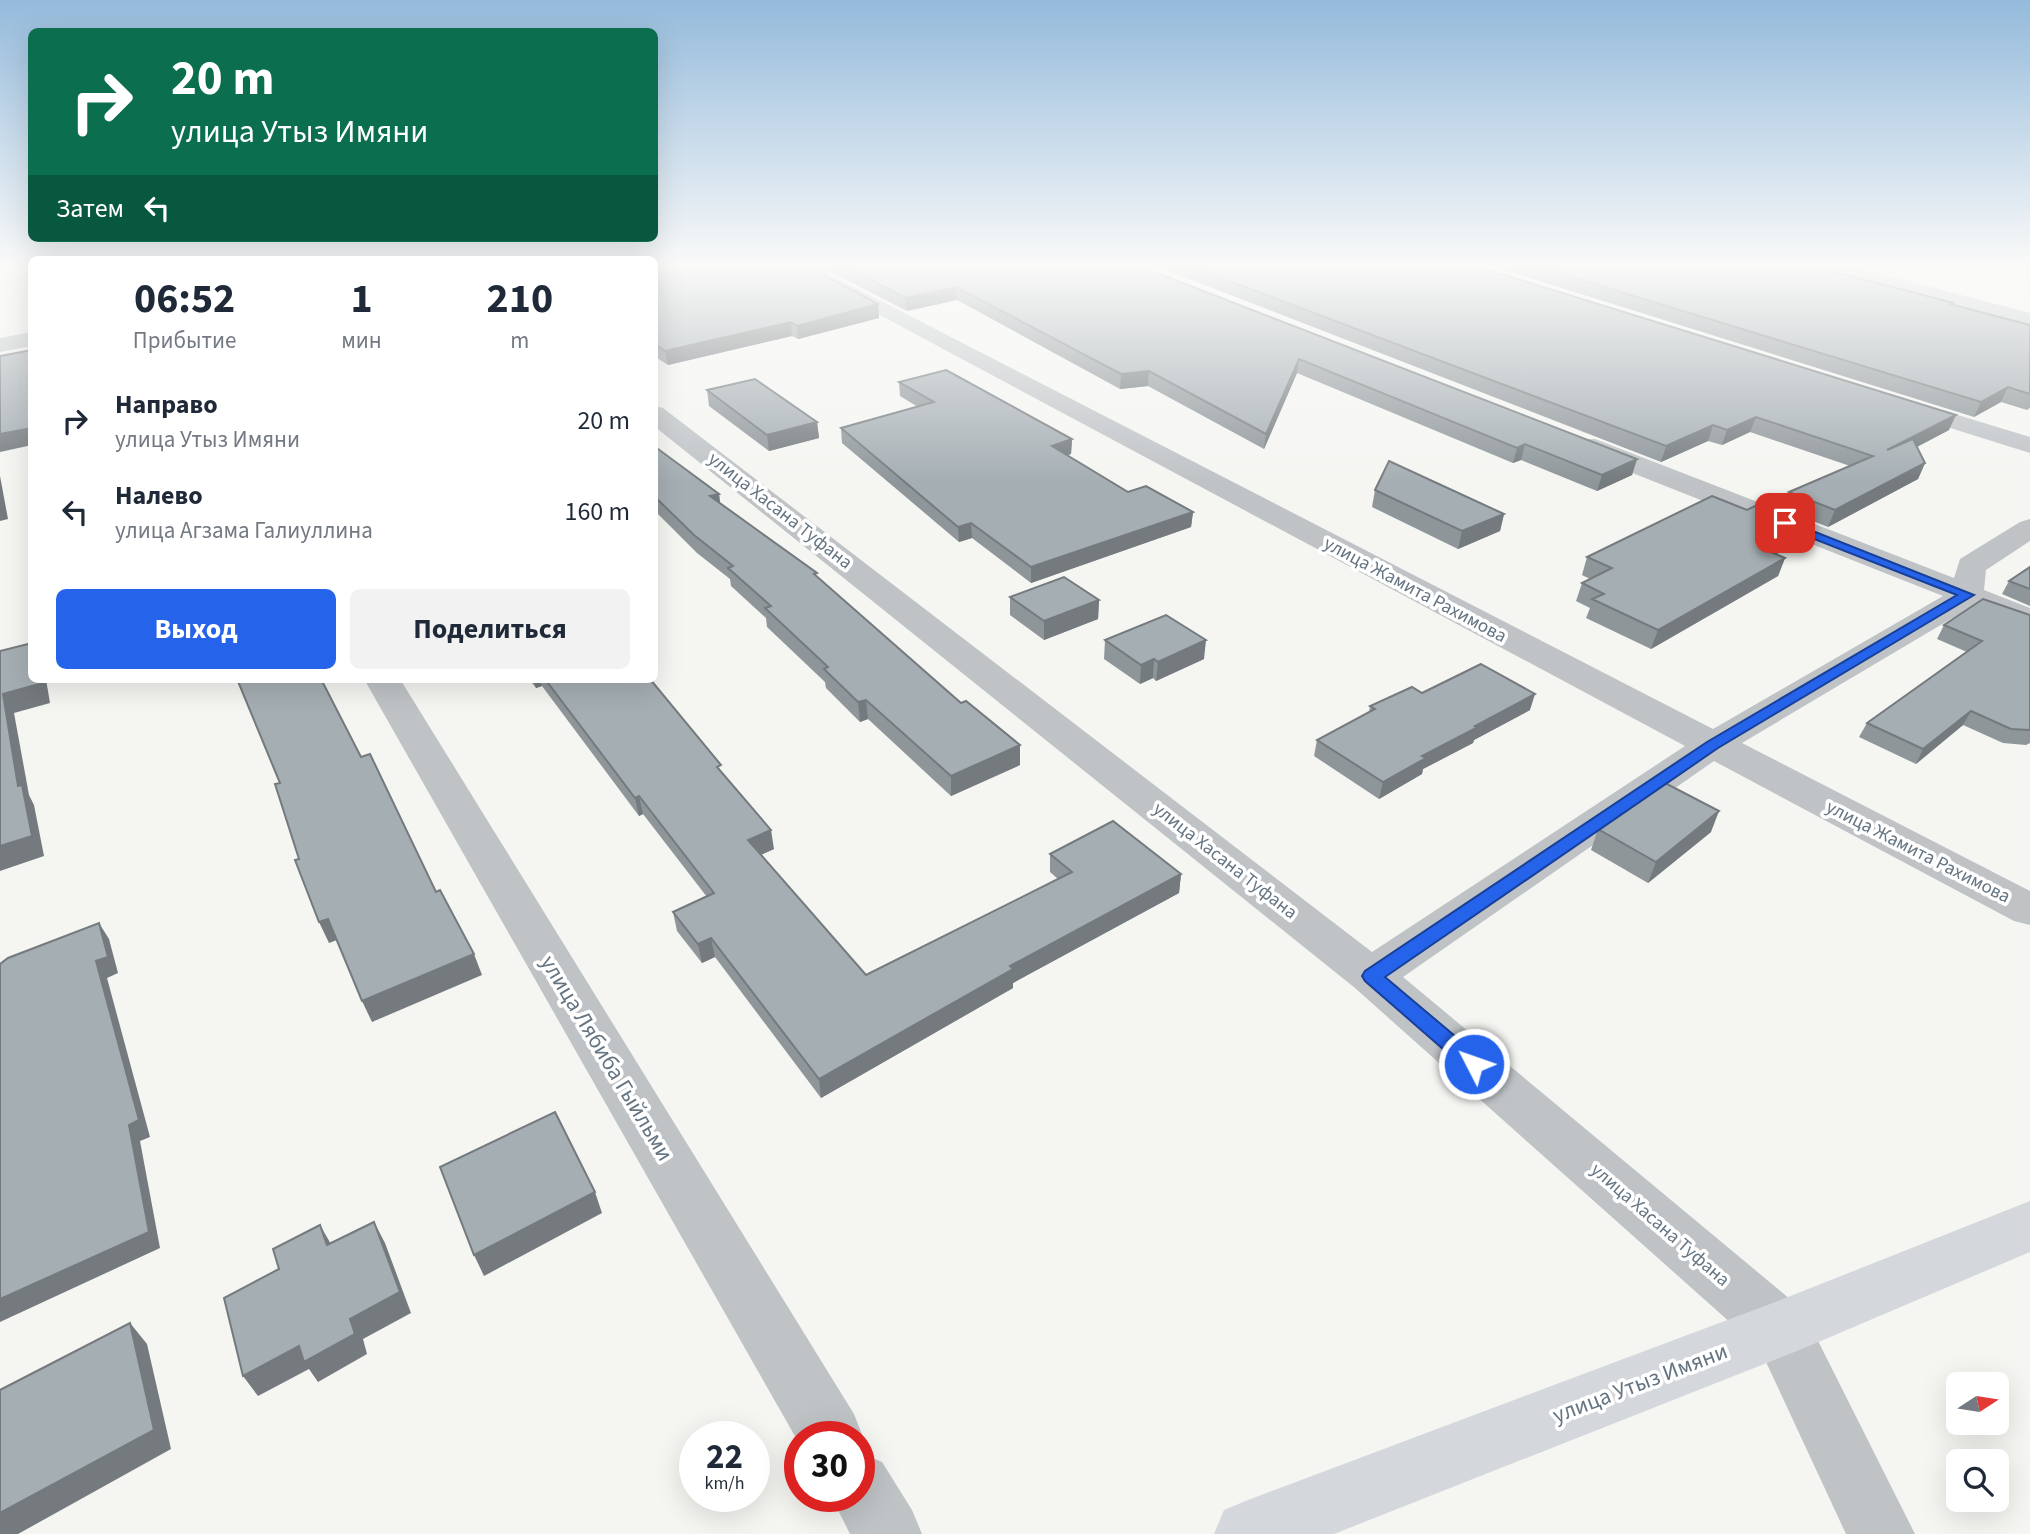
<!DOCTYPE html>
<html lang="ru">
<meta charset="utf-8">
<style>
:root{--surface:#fff;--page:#f2f2f3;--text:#1f2937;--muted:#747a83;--accent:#2563eb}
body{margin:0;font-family:"Source Sans 3",sans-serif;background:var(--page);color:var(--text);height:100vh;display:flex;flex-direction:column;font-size:26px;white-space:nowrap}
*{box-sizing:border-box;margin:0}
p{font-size:23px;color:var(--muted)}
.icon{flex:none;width:38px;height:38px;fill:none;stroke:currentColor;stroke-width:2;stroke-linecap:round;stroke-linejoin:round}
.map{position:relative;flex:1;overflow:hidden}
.panel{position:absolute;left:28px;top:256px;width:630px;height:427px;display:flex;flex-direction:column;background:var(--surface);border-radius:10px;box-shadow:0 7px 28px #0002}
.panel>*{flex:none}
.guide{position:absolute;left:28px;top:28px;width:630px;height:214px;border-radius:10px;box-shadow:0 7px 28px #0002;background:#0b6e4f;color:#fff;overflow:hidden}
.needle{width:46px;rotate:78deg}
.fabs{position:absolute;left:1946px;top:1372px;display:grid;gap:14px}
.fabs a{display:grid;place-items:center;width:63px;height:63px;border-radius:10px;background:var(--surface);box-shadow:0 7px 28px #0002;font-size:35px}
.speed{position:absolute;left:679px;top:1421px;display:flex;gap:14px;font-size:35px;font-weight:700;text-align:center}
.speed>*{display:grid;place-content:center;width:91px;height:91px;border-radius:50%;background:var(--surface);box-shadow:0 7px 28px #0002;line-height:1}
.speed small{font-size:18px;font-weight:400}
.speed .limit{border:10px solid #d22;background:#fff;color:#111}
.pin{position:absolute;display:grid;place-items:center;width:60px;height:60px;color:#fff;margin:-30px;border-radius:14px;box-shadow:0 4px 10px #0006}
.me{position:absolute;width:77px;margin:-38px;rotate:311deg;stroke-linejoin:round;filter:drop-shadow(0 0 5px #0008)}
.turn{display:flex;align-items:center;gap:24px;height:147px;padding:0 28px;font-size:32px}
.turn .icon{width:91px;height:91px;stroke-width:2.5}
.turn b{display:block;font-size:49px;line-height:60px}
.then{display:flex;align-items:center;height:66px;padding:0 28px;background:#0003;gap:14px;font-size:26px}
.eta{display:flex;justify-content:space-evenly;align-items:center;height:119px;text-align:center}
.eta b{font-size:42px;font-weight:700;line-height:49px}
.button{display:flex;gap:14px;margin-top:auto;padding:14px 28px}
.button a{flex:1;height:80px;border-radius:10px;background:var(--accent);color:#fff;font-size:28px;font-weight:700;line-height:80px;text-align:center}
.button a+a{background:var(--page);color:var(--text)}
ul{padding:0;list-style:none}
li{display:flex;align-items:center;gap:21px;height:91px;padding:0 28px}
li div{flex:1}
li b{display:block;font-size:26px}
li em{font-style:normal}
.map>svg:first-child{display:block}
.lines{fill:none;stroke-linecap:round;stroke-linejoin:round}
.street{fill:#bfc3c6;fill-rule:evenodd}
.secondary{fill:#d4d8dc;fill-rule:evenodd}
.wall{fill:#8e969a}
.shaded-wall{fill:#747a7d}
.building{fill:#a5aeb3;stroke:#747a7d;stroke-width:2}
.route{fill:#2563eb;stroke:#184099;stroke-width:2}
.labels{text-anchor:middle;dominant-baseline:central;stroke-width:7;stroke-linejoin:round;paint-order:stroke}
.street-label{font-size:19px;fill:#657582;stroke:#fff}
.near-street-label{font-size:23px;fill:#657582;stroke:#fff}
</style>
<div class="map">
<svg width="2030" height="1534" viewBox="0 0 2030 1534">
<rect width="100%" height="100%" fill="#f5f5f2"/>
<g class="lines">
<!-- street -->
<g class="street">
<polygon points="792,268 817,268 1713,729 1943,596 1577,451 1573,445 1577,439 1595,439 1954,578 1960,559 2020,522 2030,519 2030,541 1986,570 1984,590 2030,608 2030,629 1971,607 1742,743 2030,891 2030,925 2014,921 1714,761 1403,977 1802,1309 1915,1534 1846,1534 1760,1349 1355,988 654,426 654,406 663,408 1372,952 1685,746"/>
<polygon points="1825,268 1858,268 2030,313 2030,326 1827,272"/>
<polygon points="32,332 32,346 0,352 0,338"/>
<polygon points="1902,398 2030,437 2030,453 1893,410 1890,405 1893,400"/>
<polygon points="364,679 400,679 854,1414 863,1437 859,1446 859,1437 800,1437 800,1445"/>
<polygon points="859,1452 882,1462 912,1510 922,1534 850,1534 831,1496 859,1496"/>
</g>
<!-- secondary -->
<polygon class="secondary" points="2030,1201 2030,1252 1802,1349 1334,1534 1214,1534 1224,1510 1248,1500 1778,1301"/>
</g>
<!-- wall -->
<g class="wall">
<polygon points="654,268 878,304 879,318 798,339 792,336 668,365 654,356"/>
<polygon points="823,268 1144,268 1637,459 1632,475 1597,491 1521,460 1513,463 1297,373 1264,449 1148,386 1120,389 957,300 907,311"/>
<polygon points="1161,268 1482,268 1949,430 1917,447 1925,463 1918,479 1828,527 1782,509 1789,492 1850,466 1750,432 1722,445 1708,441 1661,462"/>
<polygon points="1498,268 1819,268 1954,303 1953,305 2030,325 2030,408 2027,410 2001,402 1974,417"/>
<polygon points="899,382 1072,439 1071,454 1067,455 1128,492 1193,512 1191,527 1031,583 972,538 959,542 842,443 841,428 918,407 900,396"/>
<polygon points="707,390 817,422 819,438 769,451 709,406"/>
<polygon points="654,446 719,494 720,503 817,577 1020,765 951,796 868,719 860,722 826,688 825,682 767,627 766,618 731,586 730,579 697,553 654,510"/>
<polygon points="1375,490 1504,514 1500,531 1458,549 1372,507"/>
<polygon points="1799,542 1776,554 1785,558 1778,576 1651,649 1586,618 1590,608 1576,601 1582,583 1590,579 1582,575 1587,557"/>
<polygon points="2030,567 2030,606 2002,594 2009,581"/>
<polygon points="1010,597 1099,600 1098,619 1044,640 1010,615"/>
<polygon points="2030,615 2030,743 2026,745 2003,743 1963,725 1916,764 1859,737 1867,723 1967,652 1937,639 1944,625"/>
<polygon points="1105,640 1204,659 1156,681 1153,678 1140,684 1104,659"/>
<polygon points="529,679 650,679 722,774 774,849 761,855 866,975 1058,879 1050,872 1050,854 1181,874 1179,893 1013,983 1013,988 821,1098 715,957 702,963 677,931 673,912 707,897 643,814 639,816 542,686 536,688"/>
<polygon points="1422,693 1530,710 1474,740 1473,743 1423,769 1422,774 1379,799 1314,756 1317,740 1369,713 1370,706"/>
<polygon points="1598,829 1711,832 1648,883 1591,850"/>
</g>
<!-- shaded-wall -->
<g class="shaded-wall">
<polygon points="956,287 957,300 907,311 906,298"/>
<polygon points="878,304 879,318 798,339 797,326"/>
<polygon points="791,322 792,336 668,365 665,351"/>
<polygon points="1299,359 1297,373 1264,449 1266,434"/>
<polygon points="1149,371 1148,386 1120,389 1121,374"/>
<polygon points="2008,387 2001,402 1974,417 1981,402"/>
<polygon points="1956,415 1949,430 1880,466 1887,450"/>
<polygon points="1756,417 1750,432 1722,445 1727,430"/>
<polygon points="817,422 819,438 769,451 767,435"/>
<polygon points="1713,425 1708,441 1661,462 1666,446"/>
<polygon points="32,428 32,445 0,452 0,434"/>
<polygon points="1072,439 1071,454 1051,460 1052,446"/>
<polygon points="1525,444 1521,460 1513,463 1517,448"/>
<polygon points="1637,459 1632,475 1597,491 1602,475"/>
<polygon points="1925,463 1918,479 1828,527 1835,510"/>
<polygon points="0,476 8,519 0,521"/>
<polygon points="719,494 721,511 710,496"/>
<polygon points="1193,512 1191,527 1031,583 1031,567"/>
<polygon points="1504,514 1500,531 1458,549 1462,531"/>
<polygon points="971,523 972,538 959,542 958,527"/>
<polygon points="1807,524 1799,542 1754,566 1761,548"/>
<polygon points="1785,558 1778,576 1651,649 1658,630"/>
<polygon points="1099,600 1098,619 1044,640 1044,621"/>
<polygon points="1206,640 1204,659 1156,681 1158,662"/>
<polygon points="1154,659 1153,678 1140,684 1141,665"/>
<polygon points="38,679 46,679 50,703 14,713 29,795 34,805 44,856 0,871 0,846 18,786 3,694"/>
<polygon points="533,679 540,679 542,686 536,688"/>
<polygon points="1535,694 1530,710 1474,740 1473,743 1423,769 1422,774 1379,799 1383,782 1422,756"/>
<polygon points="866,700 868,719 860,722 858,702"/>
<polygon points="1971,711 1963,725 1916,764 1923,749"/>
<polygon points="1020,745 1020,765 951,796 951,776"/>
<polygon points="639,796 643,814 639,816 635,798"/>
<polygon points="1719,811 1711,832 1648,883 1656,862"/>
<polygon points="771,830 774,849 751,859 748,840"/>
<polygon points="1181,874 1179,893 1013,983 1013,988 821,1098 819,1079 1010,966"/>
<polygon points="328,919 337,940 329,943 319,922"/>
<polygon points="99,923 109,939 118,973 107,978 150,1137 140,1141 160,1248 0,1322 0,1299"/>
<polygon points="711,938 715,957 702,963 698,944"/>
<polygon points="474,954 482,975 372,1022 362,1001"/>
<polygon points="595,1192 602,1213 484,1276 474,1255"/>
<polygon points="374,1222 385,1243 411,1313 363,1339 367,1354 318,1382 309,1369 258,1396 243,1376"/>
<polygon points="320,1225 332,1246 327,1245"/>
<polygon points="130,1323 147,1344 171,1449 18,1534 0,1534 0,1513"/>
</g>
<!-- building -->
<g class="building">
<polygon points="654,268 811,268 878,304 797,326 791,322 665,351 654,343"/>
<polygon points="847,268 1144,268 1637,459 1602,475 1525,444 1517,448 1299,359 1266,434 1149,371 1121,374 956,287 906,298"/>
<polygon points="1195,268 1482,268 1956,415 1887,450 1913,439 1925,463 1835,510 1789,492 1873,456 1756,417 1727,430 1713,425 1666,446"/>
<polygon points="1542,268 1819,268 1954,303 1950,304 2030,325 2030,394 2008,387 1981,402"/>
<polygon points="32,350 32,428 0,434 0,356"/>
<polygon points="946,370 1072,439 1052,446 1128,492 1146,486 1193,512 1031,567 971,523 958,527 841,428 934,402 899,382"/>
<polygon points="755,379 817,422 767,435 707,390"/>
<polygon points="654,446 719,494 710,496 817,573 814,574 961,703 966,701 1020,745 951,776 866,700 858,702 824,669 828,667 765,608 771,606 728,568 733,566 694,535 654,496"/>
<polygon points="1389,461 1504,514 1462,531 1375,490"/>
<polygon points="1712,496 1747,510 1757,505 1807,524 1761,548 1785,558 1658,630 1592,599 1604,594 1582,583 1612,568 1587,557"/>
<polygon points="2030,567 2030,589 2009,581"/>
<polygon points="1064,577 1099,600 1044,621 1010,597"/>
<polygon points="1983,599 2030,615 2030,730 2011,729 1971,711 1923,749 1867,723 1982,641 1944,625"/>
<polygon points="1166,615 1206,640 1158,662 1154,659 1141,665 1105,640"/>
<polygon points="32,643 32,679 38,679 39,684 3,694 18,786 22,785 32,836 0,846 0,651"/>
<polygon points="1481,664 1535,694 1475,726 1478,727 1422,756 1426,758 1383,782 1317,740 1375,709 1370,706 1412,687 1422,693"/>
<polygon points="237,679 321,679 361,757 370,754 436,892 440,890 474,954 362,1001 328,919 319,922 295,860 299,859 275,784 280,783"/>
<polygon points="545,679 650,679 721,765 717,767 771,830 748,840 866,975 1072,872 1050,854 1113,821 1181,874 1010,966 1013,969 819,1079 711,938 698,944 673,912 714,893 639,796 635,798"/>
<polygon points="1665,783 1719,811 1656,862 1598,829"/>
<polygon points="99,923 108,957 96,961 139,1120 129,1125 149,1232 0,1299 0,964 8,958"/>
<polygon points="555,1112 595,1192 474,1255 440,1167"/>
<polygon points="374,1222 400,1292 350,1319 355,1334 304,1362 299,1346 243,1376 224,1298 279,1269 273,1249 320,1225 327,1245"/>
<polygon points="130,1323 154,1430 0,1513 0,1390"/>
</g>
<!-- sky -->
<linearGradient id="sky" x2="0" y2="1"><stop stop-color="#94badb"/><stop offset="0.55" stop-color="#fafaf9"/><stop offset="1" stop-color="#fafaf9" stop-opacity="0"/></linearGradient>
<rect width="2030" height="483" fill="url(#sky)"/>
<!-- route -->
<polygon class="route" points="1785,520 1974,595 1718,748 1385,977 1481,1058 1484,1064 1481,1070 1467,1070 1365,981 1362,976 1365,971 1707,742 1957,595 1781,526 1779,523"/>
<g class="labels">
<!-- street labels -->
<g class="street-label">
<text transform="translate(780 511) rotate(38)">улица Хасана Туфана</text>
<text transform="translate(1415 590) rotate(28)">улица Жамита Рахимова</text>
<text transform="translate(1918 852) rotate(27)">улица Жамита Рахимова</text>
<text transform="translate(1225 861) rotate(38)">улица Хасана Туфана</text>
<text transform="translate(1660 1225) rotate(41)">улица Хасана Туфана</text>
</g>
<!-- near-street labels -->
<g class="near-street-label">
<text transform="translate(607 1058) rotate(59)">улица Лябиба Гыйльми</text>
<text transform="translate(1640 1383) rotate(-21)">улица Утыз Имяни</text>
</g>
</g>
</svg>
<div class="fabs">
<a><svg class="needle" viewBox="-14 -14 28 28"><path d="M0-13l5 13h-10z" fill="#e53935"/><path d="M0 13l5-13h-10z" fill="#747a83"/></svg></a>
<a><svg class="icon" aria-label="search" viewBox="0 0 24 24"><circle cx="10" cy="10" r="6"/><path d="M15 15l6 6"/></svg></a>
</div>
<div class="speed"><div>22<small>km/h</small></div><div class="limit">30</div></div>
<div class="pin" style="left:1785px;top:523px;background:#d93025"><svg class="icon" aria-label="arrive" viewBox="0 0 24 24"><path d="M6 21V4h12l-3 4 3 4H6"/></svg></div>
<svg class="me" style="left:1474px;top:1064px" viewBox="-20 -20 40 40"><circle r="17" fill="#2563eb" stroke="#fff" stroke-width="3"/><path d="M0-11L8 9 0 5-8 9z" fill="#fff"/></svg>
<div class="guide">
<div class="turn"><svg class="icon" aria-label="right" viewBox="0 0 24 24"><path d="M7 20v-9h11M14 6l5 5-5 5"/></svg><div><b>20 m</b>улица Утыз Имяни</div></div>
<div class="then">Затем<svg class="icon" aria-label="left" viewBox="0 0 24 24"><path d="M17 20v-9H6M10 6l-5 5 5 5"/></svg></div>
</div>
<section class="panel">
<div class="eta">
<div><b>06:52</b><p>Прибытие</p></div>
<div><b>1</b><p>мин</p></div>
<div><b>210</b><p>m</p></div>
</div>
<ul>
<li><svg class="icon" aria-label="right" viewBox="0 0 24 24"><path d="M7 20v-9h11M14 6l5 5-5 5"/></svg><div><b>Направо</b><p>улица Утыз Имяни</p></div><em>20 m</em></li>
<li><svg class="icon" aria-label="left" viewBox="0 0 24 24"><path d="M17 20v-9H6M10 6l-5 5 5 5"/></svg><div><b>Налево</b><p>улица Агзама Галиуллина</p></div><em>160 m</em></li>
</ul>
<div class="button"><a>Выход</a><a>Поделиться</a></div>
</section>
</div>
